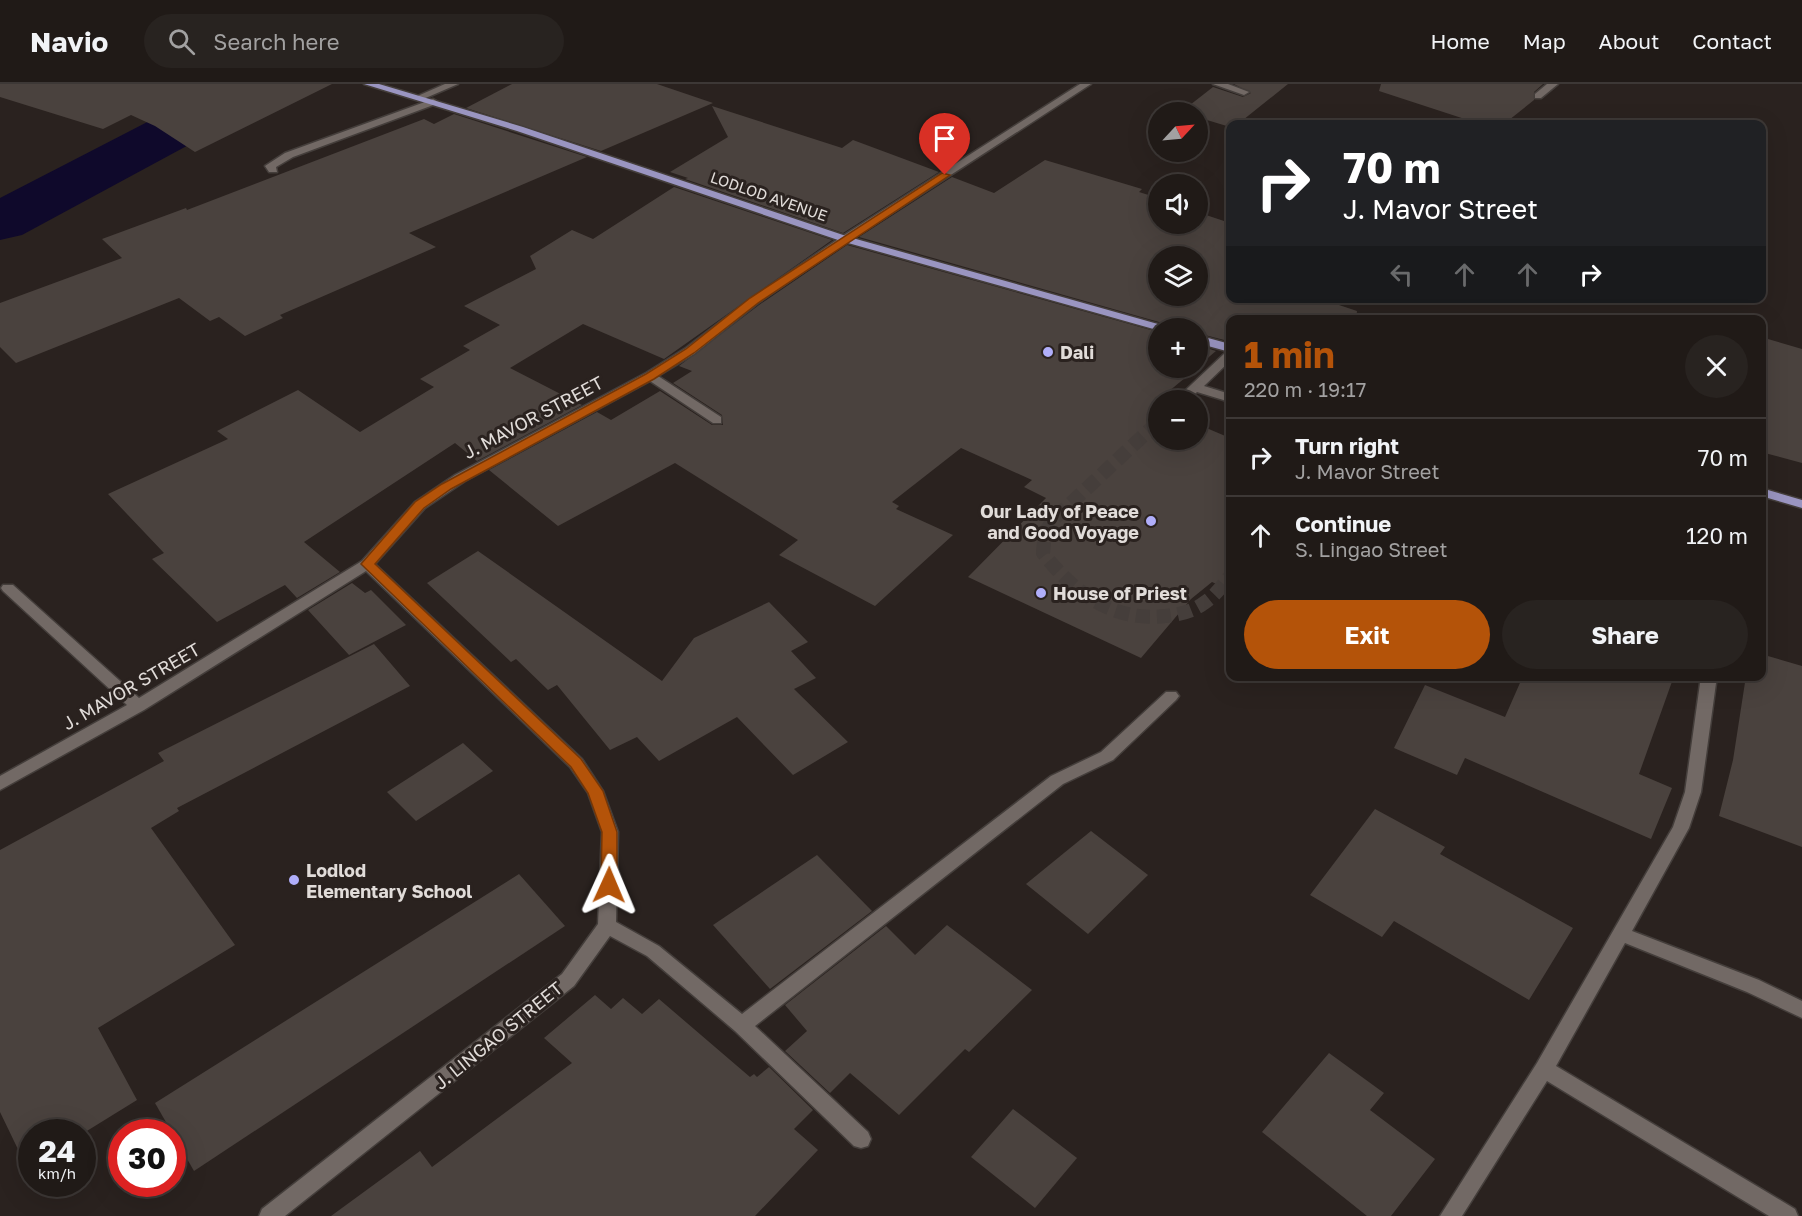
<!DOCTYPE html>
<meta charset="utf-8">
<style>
:root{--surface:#201a17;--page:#282320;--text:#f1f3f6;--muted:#a2a1a1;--line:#3d3836;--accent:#b45309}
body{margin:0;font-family:"Golos Text",sans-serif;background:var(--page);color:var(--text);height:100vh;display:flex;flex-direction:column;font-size:22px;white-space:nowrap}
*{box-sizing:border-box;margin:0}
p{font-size:20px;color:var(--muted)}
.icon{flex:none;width:33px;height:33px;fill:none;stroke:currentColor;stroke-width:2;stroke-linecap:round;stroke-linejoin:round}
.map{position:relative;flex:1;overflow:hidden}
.sheet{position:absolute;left:1226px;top:231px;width:540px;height:366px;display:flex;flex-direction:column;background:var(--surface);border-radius:12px;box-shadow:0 6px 24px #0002,0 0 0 2px var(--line)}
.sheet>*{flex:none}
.top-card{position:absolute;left:1226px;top:36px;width:540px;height:183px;border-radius:12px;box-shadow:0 6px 24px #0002,0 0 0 2px var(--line);background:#202124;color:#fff;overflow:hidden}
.needle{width:39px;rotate:64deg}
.fabs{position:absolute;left:1148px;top:18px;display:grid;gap:12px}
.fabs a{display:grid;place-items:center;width:60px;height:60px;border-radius:50%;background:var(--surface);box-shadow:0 6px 24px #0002,0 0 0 2px var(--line);font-size:30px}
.speed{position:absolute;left:18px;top:1035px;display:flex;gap:12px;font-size:30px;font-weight:700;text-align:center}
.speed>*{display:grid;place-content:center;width:78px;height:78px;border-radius:50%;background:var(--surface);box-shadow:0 6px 24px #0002,0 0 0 2px var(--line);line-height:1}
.speed small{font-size:15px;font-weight:400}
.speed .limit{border:9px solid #d22;background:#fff;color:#111}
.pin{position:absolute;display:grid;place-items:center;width:51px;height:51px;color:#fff;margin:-62px -26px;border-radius:50% 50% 50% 0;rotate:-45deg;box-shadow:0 0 6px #0007}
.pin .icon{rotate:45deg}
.me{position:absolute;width:66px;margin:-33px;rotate:1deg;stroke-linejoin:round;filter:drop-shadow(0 0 4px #0008)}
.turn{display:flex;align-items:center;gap:21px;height:126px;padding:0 18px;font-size:27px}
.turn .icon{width:78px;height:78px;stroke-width:2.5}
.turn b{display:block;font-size:42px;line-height:51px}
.lanes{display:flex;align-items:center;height:57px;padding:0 18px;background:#0003;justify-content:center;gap:30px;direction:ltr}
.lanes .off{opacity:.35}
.round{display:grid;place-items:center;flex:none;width:63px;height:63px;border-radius:32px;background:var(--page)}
.head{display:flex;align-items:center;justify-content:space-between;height:102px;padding:0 18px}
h1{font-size:36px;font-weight:700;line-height:45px;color:var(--accent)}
.button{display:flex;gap:12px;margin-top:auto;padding:12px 18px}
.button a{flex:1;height:69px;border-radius:36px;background:var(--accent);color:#fff;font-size:24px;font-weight:700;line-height:69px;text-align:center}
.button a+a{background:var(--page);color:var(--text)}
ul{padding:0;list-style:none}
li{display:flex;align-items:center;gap:18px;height:78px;padding:0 18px;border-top:2px solid var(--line)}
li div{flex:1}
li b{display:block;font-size:22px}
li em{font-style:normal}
header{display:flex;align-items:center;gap:36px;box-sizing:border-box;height:84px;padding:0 30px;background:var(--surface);border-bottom:2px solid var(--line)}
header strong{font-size:28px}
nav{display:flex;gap:33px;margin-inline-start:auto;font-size:21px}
.search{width:420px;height:54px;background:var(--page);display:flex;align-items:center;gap:15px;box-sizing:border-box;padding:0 21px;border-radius:33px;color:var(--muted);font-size:22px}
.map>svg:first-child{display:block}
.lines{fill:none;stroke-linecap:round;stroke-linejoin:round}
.river{fill:#0f092b;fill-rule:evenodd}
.building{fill:#4a423e;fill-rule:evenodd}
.minor-tunnel{stroke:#453e3b;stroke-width:14;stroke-dasharray:14 7;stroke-linecap:butt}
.minor-casing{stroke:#443e3b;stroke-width:3}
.major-casing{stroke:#443e3b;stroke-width:3}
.minor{fill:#726965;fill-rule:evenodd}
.major{fill:#9a95c1;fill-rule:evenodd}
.route{fill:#b45309;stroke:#753606;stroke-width:1.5}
.poi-dot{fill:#b0aefa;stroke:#2a221f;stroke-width:2}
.labels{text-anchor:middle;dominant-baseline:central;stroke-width:6;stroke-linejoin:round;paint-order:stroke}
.far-street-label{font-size:15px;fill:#e1dcd9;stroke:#2a221f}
.poi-label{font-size:18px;font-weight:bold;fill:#e1dcd9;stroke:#2a221f;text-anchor:start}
.street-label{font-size:18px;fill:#e1dcd9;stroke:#2a221f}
</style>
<header>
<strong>Navio</strong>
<div class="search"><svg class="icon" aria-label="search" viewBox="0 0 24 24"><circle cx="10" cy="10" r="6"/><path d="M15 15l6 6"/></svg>Search here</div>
<nav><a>Home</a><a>Map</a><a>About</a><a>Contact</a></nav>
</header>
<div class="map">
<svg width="1802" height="1132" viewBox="0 0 1802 1132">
<rect width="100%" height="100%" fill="#2a221f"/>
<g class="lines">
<!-- river -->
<polygon class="river" points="221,0 282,0 274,11 257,24 22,151 0,156 0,114"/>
</g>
<!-- building -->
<g class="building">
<polygon points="0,0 332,0 195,68 155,42 131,31 103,45 0,13"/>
<polygon points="512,0 657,0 713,19 601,67 466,24"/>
<polygon points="1234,0 1288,0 1238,40 1230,40 1230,43 1197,33 1197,28 1181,28 1213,3 1243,13 1251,9"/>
<polygon points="1381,0 1543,0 1534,8 1534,16 1504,40 1480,40 1379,7"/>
<polygon points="712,22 842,64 853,56 939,88 843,149 685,95 688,94 670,88 728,53"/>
<polygon points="454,30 587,73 409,149 436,163 280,231 283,234 245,252 219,233 210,237 179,214 16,279 0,263 0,219 122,174 102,155 186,124 187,126 424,35 434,40"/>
<path d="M1045,76L1142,105L1139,108L1158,114V140H1197V128L1230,139V214H1318L1357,227L1356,236H1230L1228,257L1197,249V244H1169L1166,240L859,153L952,93L994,109ZM1158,172H1197V212H1158Z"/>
<polygon points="674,103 832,156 664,275 583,240 510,284 582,321 477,377 455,359 304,458 340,488 297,514 285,501 217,538 152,475 164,469 108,410 228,355 217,347 298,306 360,348 434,303 420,295 470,266 463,262 500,241 464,222 536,185 530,172 572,146 593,155"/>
<polygon points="847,161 1158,248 1158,284 1197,284 1151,322 1158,324 1158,356 1197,356 1197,340 1230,354 1230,506 1212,498 1191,515 1141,574 968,493 1046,414 1024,403 1032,396 961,364 892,418 899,422 896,425 953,451 875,522 779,471 798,456 675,379 558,442 489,386 597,328 611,336 660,307 712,341 723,341 722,331 673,299 692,287 679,282 759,221"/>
<polygon points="1761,253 1802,265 1802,379 1761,368"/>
<polygon points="1197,261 1216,267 1197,283"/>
<polygon points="478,467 662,597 694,554 769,518 808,558 791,567 816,594 794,605 848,658 793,691 737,633 659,677 637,653 610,666 557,601 548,606 516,575 511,578 427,499"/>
<polygon points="352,499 365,509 371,506 406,541 349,571 308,526"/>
<polygon points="374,560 410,602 177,724 179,727 151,744 235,861 98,944 137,1016 82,1050 32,1048 32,1081 27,1084 0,1028 0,766 164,677 158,669"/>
<polygon points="1761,570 1802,582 1802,763 1719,732 1733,676 1746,592 1761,592"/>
<polygon points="1523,592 1674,592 1639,690 1672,704 1651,755 1465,674 1457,691 1394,664 1425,601 1505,633"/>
<polygon points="463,659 493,687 416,737 387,708"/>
<polygon points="1375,725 1445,763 1440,770 1573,844 1529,916 1394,837 1382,853 1310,811"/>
<polygon points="1091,747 1148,791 1088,850 1026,800"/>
<polygon points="817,771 872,827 770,905 713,841"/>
<polygon points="519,790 565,842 194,1087 155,1019"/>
<polygon points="947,841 1032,906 969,968 965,965 899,1031 850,989 830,1009 785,967 807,947 785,921 886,842 915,871"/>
<polygon points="595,911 611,925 623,914 642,930 659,915 750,993 754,990 757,993 769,983 813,1026 794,1045 818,1066 755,1132 331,1132 420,1067 432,1083 572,979 544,954"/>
<polygon points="1329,969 1384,1009 1370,1026 1435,1075 1391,1132 1367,1132 1262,1048"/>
<polygon points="1013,1025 1077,1074 1035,1124 971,1073"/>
</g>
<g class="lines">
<!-- minor-tunnel -->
<path class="minor-tunnel" d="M1158,338L1055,434L1045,448L1043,469C1073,508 1113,538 1165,532C1178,531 1194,527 1204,519C1215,512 1222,502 1230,492"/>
<defs>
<g id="minor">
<polygon points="445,0 458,0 421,16 413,14"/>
<polygon points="1080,0 1091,0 849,157 758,219 694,270 658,292 721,333 721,339 713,339 650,297 465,397 425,424 375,480 582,675 603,707 618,748 616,838 659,862 742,930 1051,692 1101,668 1166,608 1176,608 1179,612 1176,616 1113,676 1063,700 755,942 868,1048 871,1055 868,1062 861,1064 854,1062 735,947 647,872 610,852 574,902 285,1132 259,1132 262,1125 562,890 598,840 602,748 588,709 570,683 366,487 144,626 0,706 0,692 127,621 3,507 1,504 3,501 13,501 139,614 362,477 415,418 455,391 646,289 686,264 750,215 841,153"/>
<polygon points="1213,0 1228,0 1249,8 1244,11"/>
<polygon points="1547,0 1558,0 1541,14 1535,14 1535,10"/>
<polygon points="433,15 438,18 436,20 293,73 276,83 277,88 269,88 265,82 285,69"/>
<polygon points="1230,267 1230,277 1204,302 1230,310 1230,318 1197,308 1188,316 1175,316 1226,268"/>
<polygon points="1701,592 1717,592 1701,708 1689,744 1632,847 1759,896 1802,917 1802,934 1747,908 1625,859 1556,982 1795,1125 1798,1132 1769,1132 1547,997 1462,1132 1440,1132 1537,979 1673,743 1685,708"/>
</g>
<g id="major">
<polygon points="364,0 379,0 523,43 849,153 1165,242 1167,244 1157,246 841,157 517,47"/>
<polygon points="1197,251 1230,260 1230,268 1197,259"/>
<polygon points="1761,404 1802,416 1802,424 1761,412"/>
</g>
</defs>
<!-- minor casing -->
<use href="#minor" class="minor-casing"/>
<!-- major casing -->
<use href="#major" class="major-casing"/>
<!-- minor -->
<use href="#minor" class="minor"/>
<!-- major -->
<use href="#major" class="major"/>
</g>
<!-- route -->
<polygon class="route" points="942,89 950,91 758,219 694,269 654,295 451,405 424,424 375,480 581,675 603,707 617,748 617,801 609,808 603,806 601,801 602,748 588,709 571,683 361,480 415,418 442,400 646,290 686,265 750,214"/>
<!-- markers -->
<g class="poi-dot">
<circle cx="1048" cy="268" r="6"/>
<circle cx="1151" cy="437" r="6"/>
<circle cx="1041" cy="509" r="6"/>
<circle cx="294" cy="796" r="6"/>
</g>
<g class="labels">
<!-- far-street labels -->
<g class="far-street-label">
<text transform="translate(769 112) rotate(19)">LODLOD AVENUE</text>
</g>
<!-- poi labels -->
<g class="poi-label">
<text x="1060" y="268">Dali</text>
<text x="1139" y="427" text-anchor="end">Our Lady of Peace<tspan x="1139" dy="21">and Good Voyage</tspan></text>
<text x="1053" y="509">House of Priest</text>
<text x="306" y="786">Lodlod<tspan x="306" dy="21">Elementary School</tspan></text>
</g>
<!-- street labels -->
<g class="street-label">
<text transform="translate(533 333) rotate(-28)">J. MAVOR STREET</text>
<text transform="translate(131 602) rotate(-30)">J. MAVOR STREET</text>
<text transform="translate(498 951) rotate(-39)">J. LINGAO STREET</text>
</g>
</g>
</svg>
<div class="fabs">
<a><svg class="needle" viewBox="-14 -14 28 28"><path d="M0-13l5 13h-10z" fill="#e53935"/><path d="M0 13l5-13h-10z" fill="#a2a1a1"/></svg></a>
<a><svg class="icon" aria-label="sound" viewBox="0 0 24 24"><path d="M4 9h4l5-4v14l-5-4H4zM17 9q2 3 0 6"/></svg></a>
<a><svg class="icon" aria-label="layers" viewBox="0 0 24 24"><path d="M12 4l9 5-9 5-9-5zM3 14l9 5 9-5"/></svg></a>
<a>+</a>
<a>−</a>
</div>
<div class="speed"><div>24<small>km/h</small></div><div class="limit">30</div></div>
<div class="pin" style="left:945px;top:91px;background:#d93025"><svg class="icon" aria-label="arrive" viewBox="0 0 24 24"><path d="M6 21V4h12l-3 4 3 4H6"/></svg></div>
<svg class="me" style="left:609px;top:801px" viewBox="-20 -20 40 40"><path d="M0-17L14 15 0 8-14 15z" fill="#b45309" stroke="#fff" stroke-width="4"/></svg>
<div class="top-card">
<div class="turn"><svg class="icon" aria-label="right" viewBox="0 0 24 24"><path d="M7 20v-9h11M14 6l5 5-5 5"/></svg><div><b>70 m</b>J. Mavor Street</div></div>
<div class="lanes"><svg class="icon off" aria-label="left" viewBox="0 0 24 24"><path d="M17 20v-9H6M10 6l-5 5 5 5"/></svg><svg class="icon off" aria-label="ahead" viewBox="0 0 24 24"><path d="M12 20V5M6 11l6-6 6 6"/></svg><svg class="icon off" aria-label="ahead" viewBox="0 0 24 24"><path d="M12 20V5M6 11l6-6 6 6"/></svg><svg class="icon" aria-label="right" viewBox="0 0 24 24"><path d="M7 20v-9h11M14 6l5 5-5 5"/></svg></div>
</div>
<section class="sheet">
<div class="head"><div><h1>1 min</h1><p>220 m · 19:17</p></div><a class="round"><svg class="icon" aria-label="close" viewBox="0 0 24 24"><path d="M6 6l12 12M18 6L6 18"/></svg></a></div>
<ul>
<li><svg class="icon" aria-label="right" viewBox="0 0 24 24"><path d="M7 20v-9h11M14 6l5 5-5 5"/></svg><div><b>Turn right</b><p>J. Mavor Street</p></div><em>70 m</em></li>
<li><svg class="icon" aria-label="ahead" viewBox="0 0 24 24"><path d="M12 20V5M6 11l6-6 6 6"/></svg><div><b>Continue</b><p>S. Lingao Street</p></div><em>120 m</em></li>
</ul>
<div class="button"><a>Exit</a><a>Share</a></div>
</section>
</div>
